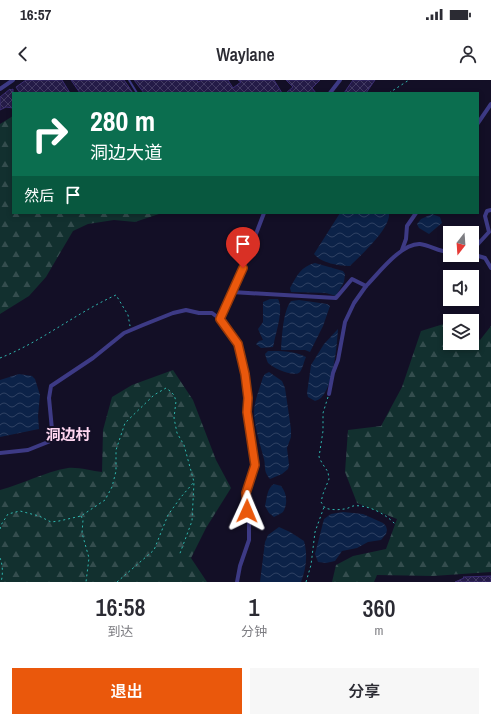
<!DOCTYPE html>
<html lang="zh">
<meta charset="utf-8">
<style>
:root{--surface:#fff;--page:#f7f7f7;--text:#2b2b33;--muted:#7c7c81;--accent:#ea580c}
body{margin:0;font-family:"Archivo Narrow","Noto Sans SC",sans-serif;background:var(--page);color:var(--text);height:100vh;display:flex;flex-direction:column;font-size:15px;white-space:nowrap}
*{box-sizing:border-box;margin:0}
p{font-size:13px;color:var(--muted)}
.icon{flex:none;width:22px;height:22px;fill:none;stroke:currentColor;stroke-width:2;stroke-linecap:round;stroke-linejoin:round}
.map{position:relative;height:502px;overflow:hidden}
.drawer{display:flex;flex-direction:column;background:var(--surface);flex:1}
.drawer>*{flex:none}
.guide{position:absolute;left:12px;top:12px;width:467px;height:122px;border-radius:0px;box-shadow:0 2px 6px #0003;background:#0b6e4f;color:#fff;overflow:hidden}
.needle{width:26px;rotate:197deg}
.tools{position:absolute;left:443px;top:146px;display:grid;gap:8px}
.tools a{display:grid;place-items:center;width:36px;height:36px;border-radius:0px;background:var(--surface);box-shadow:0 2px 6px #0003;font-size:20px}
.pin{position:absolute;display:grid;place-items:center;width:34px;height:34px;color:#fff;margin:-41px -17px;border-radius:50% 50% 50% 0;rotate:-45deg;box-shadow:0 0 4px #0007}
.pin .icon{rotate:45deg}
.me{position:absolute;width:44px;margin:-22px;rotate:1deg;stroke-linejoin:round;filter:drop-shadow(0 0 3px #0008)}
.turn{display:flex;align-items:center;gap:14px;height:84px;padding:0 12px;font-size:18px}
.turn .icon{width:52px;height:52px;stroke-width:2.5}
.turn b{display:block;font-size:28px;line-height:34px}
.then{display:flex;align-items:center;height:38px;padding:0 12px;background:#0003;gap:8px;font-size:15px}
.eta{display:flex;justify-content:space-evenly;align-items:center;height:68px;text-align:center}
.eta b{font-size:24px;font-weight:600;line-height:28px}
.button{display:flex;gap:8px;margin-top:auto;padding:8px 12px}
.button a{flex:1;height:46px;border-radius:0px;background:var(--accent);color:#fff;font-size:16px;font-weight:600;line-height:46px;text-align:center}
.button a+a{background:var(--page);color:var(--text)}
.status{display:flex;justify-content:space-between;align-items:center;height:28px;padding:0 20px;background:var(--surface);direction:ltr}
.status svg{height:11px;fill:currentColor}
header{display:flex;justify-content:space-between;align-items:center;height:52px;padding:0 12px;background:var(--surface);font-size:18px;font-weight:600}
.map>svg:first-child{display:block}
.forest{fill:url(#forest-firs)}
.water{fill:url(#water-waves)}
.building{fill:url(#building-cross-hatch);stroke:#3b2d73}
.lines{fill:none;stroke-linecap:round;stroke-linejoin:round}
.path{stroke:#2fb8b0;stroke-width:1;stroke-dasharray:2 3;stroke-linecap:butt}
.lane{stroke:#3d3a85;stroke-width:2}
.street{stroke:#3d3a85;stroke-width:4}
.route-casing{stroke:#983908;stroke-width:10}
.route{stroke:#ea580c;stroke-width:7}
.labels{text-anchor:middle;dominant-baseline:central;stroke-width:4;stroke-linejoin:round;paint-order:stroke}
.quarter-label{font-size:15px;font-weight:bold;fill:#ffd6f0;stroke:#130f26}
</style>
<div class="status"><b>16:57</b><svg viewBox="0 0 49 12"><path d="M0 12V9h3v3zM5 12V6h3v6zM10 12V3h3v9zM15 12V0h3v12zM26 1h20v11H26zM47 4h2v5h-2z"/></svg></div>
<header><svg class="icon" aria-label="back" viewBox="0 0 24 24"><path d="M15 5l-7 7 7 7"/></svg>Waylane<svg class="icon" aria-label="person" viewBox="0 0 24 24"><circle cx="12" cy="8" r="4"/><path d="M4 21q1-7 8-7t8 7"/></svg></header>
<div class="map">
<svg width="491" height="502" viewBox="0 0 491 502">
<defs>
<pattern id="forest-firs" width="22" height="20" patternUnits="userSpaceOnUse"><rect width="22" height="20" fill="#12302f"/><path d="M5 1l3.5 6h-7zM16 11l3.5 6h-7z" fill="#344d4e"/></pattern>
<pattern id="water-waves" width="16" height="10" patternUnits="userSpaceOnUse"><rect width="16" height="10" fill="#0c2248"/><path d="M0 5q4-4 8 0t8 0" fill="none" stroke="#2f4163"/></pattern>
<pattern id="building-cross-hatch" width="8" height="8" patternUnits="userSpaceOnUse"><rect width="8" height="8" fill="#241b47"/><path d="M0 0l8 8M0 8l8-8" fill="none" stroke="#433b63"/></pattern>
</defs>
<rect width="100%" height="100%" fill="#130f26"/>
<!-- forest -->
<g class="forest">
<polygon points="13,36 13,133 162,133 135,142 114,140 88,144 73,151 46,197 29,216 0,234 0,44"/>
<polygon points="450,242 450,263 472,263 472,254 480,260 491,246 491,492 433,496 377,495 374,502 332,502 336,485 353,476 386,469 397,439 357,423 345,392 348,350 381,346 402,307 421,251"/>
<path d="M173,290L193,320L216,380L231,408L206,448L191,478L207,502H0V410C23,404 44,392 68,388C78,387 92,391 102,392L103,350L112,317L132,305Z"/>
</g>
<!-- water -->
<g class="water">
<path d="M340,133H389C391,148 361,175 350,186C339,186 321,183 314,174Z"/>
<polygon points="432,134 440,137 442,143 429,154 419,148 417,144 421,139"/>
<path d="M315,183L343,191L345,194L344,202L336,216L326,213L291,212L290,208C296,197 301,186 315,183Z"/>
<path d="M270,219H278C284,229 276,252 274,263L273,267L261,268L256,264L259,261L263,260L258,249L263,242V222Z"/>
<path d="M299,220L327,224L330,226L323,246L310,272L305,270H281C282,256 283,231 291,221Z"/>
<path d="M338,249C337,264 333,318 315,321L308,317L307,313L311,285L324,264Z"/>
<path d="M268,271C281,271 295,271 306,277C304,281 303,288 300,292C295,298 273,288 268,283C267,281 266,277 265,274Z"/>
<path d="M269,292L282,301L285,308L291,349V357L287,368L289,385L288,389L282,394L270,399C263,390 266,389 264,379C260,364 255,349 254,333C254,321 260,308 263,297L265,294Z"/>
<polygon points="19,294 32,296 35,299 40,315 38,336 39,349 0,357 0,300"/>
<path d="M274,404L281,406C287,413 288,424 283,432C281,434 277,435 274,437L269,433L265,426C267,418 267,408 274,404Z"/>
<polygon points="343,432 363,434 383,443 386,446 387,450 386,454 381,460 368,462 357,468 342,471 335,481 326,483 318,482 315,474 324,439 331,434"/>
<path d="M279,447L290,452L304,461C308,475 306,489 301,502H260L265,462L268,455Z"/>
</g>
<!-- building -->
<g class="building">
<polygon points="26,0 62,0 70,13 20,13 16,7"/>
<polygon points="71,0 124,0 133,13 80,13"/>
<polygon points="134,0 197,0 198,2 202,0 228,0 233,8 241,2 238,0 274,0 282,13 144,13"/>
<polygon points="286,0 320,0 312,8 316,13 286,13 293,7"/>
<polygon points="353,0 375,0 366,13 344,13"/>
<polygon points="10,9 11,10 13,9 13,28 6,27 0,30 0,17"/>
<polygon points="491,496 491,502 455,502 464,498 463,497"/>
</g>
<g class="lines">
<!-- path -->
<g class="path">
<polyline points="389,13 409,0"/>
<path d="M0,278C41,262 76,233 116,215L128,235L130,246"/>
<path d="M328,317L323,333V351L319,377L322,383L328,392L329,399L323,414L321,422L325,428C331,430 338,430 344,429C347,429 350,427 353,426C367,424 386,434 395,444"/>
<polyline points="81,436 83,440 82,453 89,478 86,502"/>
<polyline points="0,449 1,445 8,434 20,431 39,436 51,442 59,441 81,436 105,420 112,407 116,391 116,370 125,343 154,315 166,308 170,311 174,315 176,321 174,338 177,353 184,365 194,402 192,441 179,476"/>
<path d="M0,478C3,485 3,495 1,502"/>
<polyline points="117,502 154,470 168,435 181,417 194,402"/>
<polyline points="306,502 311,485 315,452 324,427"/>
</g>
<!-- lane -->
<polyline class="lane" points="129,0 137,13"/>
<!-- street -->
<g class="street">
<polyline points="0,9 13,0"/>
<polyline points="330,13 340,0"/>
<polyline points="478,43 491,24"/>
<polyline points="402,170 406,159 407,146 416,133"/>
<polyline points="472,173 478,164 489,152 485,136 487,131 491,130"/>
<polyline points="472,174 485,178 491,188"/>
<path d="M232,212L336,218L352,199L366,206C378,194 401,163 420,164C430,165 439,172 450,172"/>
<polyline points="220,239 243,188 264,133"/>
<polyline points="329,314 333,293 338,280 345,242 354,223 366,206"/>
<polyline points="0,373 28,370 53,360 49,318 51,306 93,278 124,253 143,245 173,233 186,230 199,233 212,233 220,239 238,264 242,279 248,318 247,332 255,385 246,413 247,431 249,442 249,460 240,486 237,502"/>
</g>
</g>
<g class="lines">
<defs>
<polyline id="route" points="243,188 220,239 238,264 245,294 248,318 247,332 255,385 246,413 247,431"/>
</defs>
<!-- route casing -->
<use href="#route" class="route-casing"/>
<!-- route -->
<use href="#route" class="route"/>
</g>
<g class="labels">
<!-- quarter labels -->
<g class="quarter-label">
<text x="68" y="354">洞边村</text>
</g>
</g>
</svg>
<div class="tools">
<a><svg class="needle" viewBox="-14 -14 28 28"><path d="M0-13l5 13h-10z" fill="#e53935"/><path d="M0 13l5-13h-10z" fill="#7c7c81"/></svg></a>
<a><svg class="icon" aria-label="sound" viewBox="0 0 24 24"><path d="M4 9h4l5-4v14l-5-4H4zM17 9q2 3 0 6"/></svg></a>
<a><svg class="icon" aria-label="layers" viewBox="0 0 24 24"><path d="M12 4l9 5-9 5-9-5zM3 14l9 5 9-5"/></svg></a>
</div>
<div class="pin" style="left:243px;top:188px;background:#d93025"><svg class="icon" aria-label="arrive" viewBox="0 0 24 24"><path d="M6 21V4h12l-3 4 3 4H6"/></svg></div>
<svg class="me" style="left:247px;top:431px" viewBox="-20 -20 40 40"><path d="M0-17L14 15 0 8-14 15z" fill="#ea580c" stroke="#fff" stroke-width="4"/></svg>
<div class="guide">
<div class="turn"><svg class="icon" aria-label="right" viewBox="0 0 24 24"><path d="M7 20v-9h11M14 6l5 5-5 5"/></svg><div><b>280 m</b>洞边大道</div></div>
<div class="then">然后<svg class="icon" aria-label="arrive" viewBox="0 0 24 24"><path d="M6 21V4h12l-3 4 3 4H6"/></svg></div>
</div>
</div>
<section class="drawer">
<div class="eta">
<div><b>16:58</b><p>到达</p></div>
<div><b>1</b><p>分钟</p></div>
<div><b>360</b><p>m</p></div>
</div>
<div class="button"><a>退出</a><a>分享</a></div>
</section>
